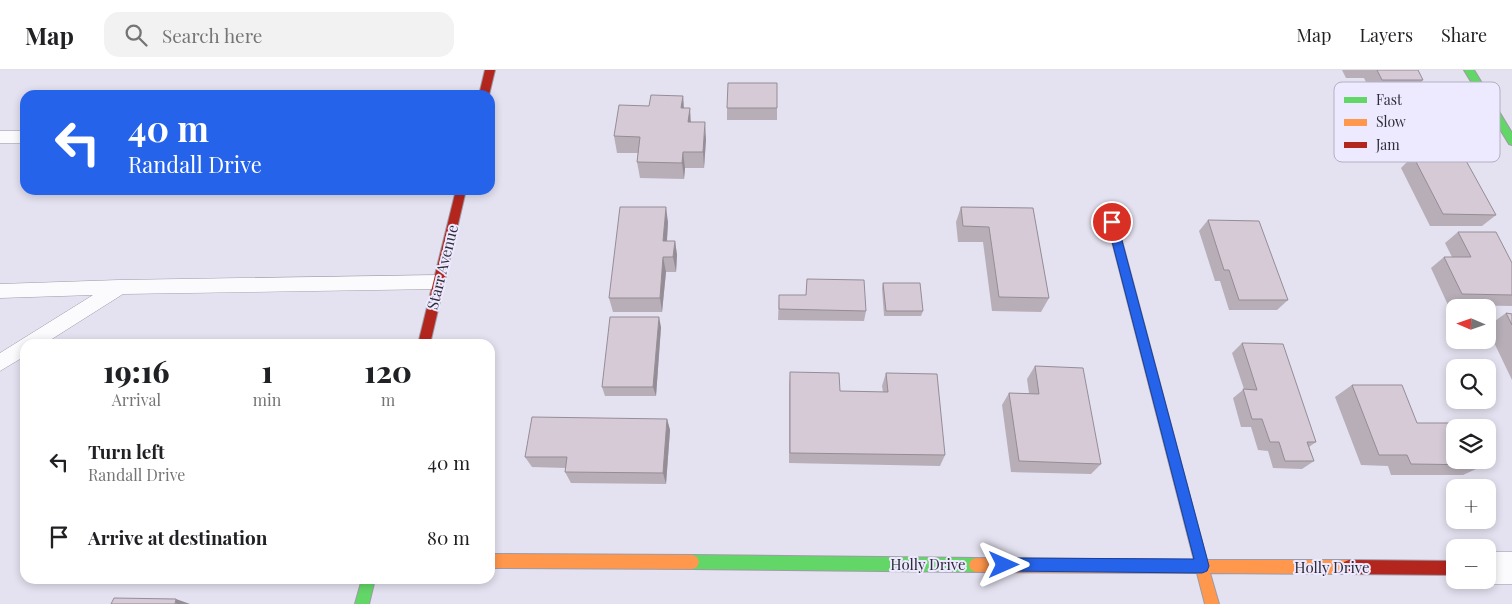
<!DOCTYPE html>
<meta charset="utf-8">
<style>
:root{--surface:#fff;--page:#f2f2f2;--text:#202124;--muted:#757577;--line:#e0e0e0}
body{margin:0;font-family:"Playfair Display",serif;background:var(--page);color:var(--text);height:100vh;display:flex;flex-direction:column;font-size:19px;white-space:nowrap}
*{box-sizing:border-box;margin:0}
p{font-size:16px;color:var(--muted)}
.icon{flex:none;width:28px;height:28px;fill:none;stroke:currentColor;stroke-width:2;stroke-linecap:round;stroke-linejoin:round}
.map{position:relative;flex:1;overflow:hidden}
.side{position:absolute;left:20px;top:269px;width:475px;height:245px;display:flex;flex-direction:column;background:var(--surface);border-radius:15px;box-shadow:0 2px 8px #0003}
.side>*{flex:none}
.top-card{position:absolute;left:20px;top:20px;width:475px;height:105px;border-radius:15px;box-shadow:0 2px 8px #0003;background:#2563eb;color:#fff;overflow:hidden}
.needle{width:32px;rotate:272deg}
.tools{position:absolute;left:1446px;top:229px;display:grid;gap:10px}
.tools a{display:grid;place-items:center;width:50px;height:50px;border-radius:10px;background:var(--surface);box-shadow:0 2px 8px #0003;font-size:25px}
.pin{position:absolute;display:grid;place-items:center;width:42px;height:42px;color:#fff;margin:-21px;border:2px solid #fff;border-radius:50%;box-shadow:0 1px 5px #0007}
.me{position:absolute;width:55px;margin:-28px;rotate:90deg;stroke-linejoin:round;filter:drop-shadow(0 0 4px #0008)}
.turn{display:flex;align-items:center;gap:18px;height:105px;padding:0 25px;font-size:22px}
.turn .icon{width:65px;height:65px;stroke-width:2.5}
.turn b{display:block;font-size:35px;line-height:42px}
.eta{display:flex;justify-content:space-evenly;align-items:center;height:85px;text-align:center}
.eta b{font-size:30px;font-weight:800;line-height:35px}
ul{padding:0;list-style:none}
li{display:flex;align-items:center;gap:15px;height:75px;padding:0 25px}
li div{flex:1}
li b{display:block;font-size:19px}
li em{font-style:normal}
header{display:flex;align-items:center;gap:30px;box-sizing:border-box;height:70px;padding:0 25px;background:var(--surface);border-bottom:1px solid var(--line)}
header strong{font-size:24px}
nav{display:flex;gap:28px;margin-inline-start:auto;font-size:18px}
.search{width:350px;height:45px;background:var(--page);display:flex;align-items:center;gap:12px;box-sizing:border-box;padding:0 18px;border-radius:15px;color:var(--muted);font-size:19px}
.map>svg:first-child{display:block}
.lines{fill:none;stroke-linecap:round;stroke-linejoin:round}
.lane-casing{stroke:#9d9ba6;stroke-width:1}
.street-casing{stroke:#9d9ba6;stroke-width:1}
.fast-casing{stroke:#9d9ba6;stroke-width:2}
.slow-casing{stroke:#9d9ba6;stroke-width:2}
.jam-casing{stroke:#9d9ba6;stroke-width:2}
.lane{fill:#fbfafd;fill-rule:evenodd}
.street{fill:#fbfafd;fill-rule:evenodd}
.fast{fill:#63d668;fill-rule:evenodd}
.slow{fill:#ff974d;fill-rule:evenodd}
.jam{fill:#b3261e;fill-rule:evenodd}
.wall{fill:#b7aeb8}
.shaded-wall{fill:#958d96}
.building{fill:#d5cad6;stroke:#958d96}
.route{fill:#2563eb;stroke:#184099}
.labels{text-anchor:middle;dominant-baseline:central;stroke-width:4;stroke-linejoin:round;paint-order:stroke}
.street-label{font-size:15px;fill:#2e2c36;stroke:#ede9ff}
.key{fill:#ede9ff;stroke:#b4b0c3;stroke-width:1}
.key-label{font-size:14px;fill:#2e2c36}
</style>
<header>
<strong>Map</strong>
<div class="search"><svg class="icon" aria-label="search" viewBox="0 0 24 24"><circle cx="10" cy="10" r="6"/><path d="M15 15l6 6"/></svg>Search here</div>
<nav><a>Map</a><a>Layers</a><a>Share</a></nav>
</header>
<div class="map">
<svg width="1512" height="534" viewBox="0 0 1512 534">
<rect width="100%" height="100%" fill="#e4e1f0"/>
<g class="lines">
<defs>
<g id="lane">
<rect x="0" y="61" width="25" height="12"/>
<polygon points="438,205 444,207 446,212 444,217 438,219 123,224 44,274 25,274 25,286 0,301 0,283 93,225 0,228 0,214 119,210"/>
</g>
<polygon id="street" points="1488,482 1512,482 1512,514 1488,514 1478,510 1488,510"/>
<g id="fast">
<polygon points="1464,0 1474,0 1512,63 1512,75 1509,74"/>
<polygon points="692,485 976,488 981,490 983,495 981,500 976,502 692,499 687,497 685,492 687,487"/>
<polygon points="362,509 375,509 369,534 355,534"/>
</g>
<g id="slow">
<polygon points="1112,148 1117,152 1207,490 1349,490 1354,492 1356,497 1354,502 1349,504 1210,503 1219,534 1205,534 1197,503 976,502 971,500 969,495 971,490 976,488 1194,490 1107,152"/>
<polygon points="490,484 692,485 697,487 699,492 697,497 692,499 490,498"/>
</g>
<g id="jam">
<polygon points="485,0 495,0 489,25 479,25"/>
<polygon points="456,120 466,120 430,274 418,274"/>
<polygon points="1349,490 1455,491 1455,505 1349,504 1344,502 1342,497 1344,492"/>
</g>
</defs>
<!-- lane casing -->
<use href="#lane" class="lane-casing"/>
<!-- street casing -->
<use href="#street" class="street-casing"/>
<!-- fast casing -->
<use href="#fast" class="fast-casing"/>
<!-- slow casing -->
<use href="#slow" class="slow-casing"/>
<!-- jam casing -->
<use href="#jam" class="jam-casing"/>
<!-- lane -->
<use href="#lane" class="lane"/>
<!-- street -->
<use href="#street" class="street"/>
<!-- fast -->
<use href="#fast" class="fast"/>
<!-- slow -->
<use href="#slow" class="slow"/>
<!-- jam -->
<use href="#jam" class="jam"/>
</g>
<!-- wall -->
<g class="wall">
<polygon points="1342,0 1418,0 1423,10 1412,22 1371,22 1364,8 1346,8"/>
<polygon points="1387,25 1447,51 1442,56 1450,70 1438,82 1399,81 1376,37"/>
<polygon points="683,26 684,38 691,52 706,69 704,98 685,98 684,109 640,108 637,92 638,83 617,83 614,66 649,36"/>
<rect x="727" y="38" width="50" height="12"/>
<polygon points="1413,86 1496,145 1482,156 1430,156 1401,98"/>
<polygon points="961,137 1033,138 1049,228 1041,242 992,241 983,172 958,172 956,152"/>
<polygon points="1208,150 1288,230 1277,240 1229,240 1220,211 1215,211 1199,161"/>
<polygon points="668,152 667,171 675,171 677,185 676,202 666,202 662,242 613,242 609,228"/>
<polygon points="1458,162 1512,193 1512,236 1448,235 1431,198 1444,187 1452,187 1445,173"/>
<polygon points="807,209 866,241 864,251 778,250 779,225 806,225"/>
<polygon points="883,213 923,241 921,246 884,246 882,218"/>
<polygon points="1506,243 1512,244 1512,310 1488,260 1488,256"/>
<polygon points="661,257 656,326 605,326 602,317"/>
<polygon points="1242,273 1316,372 1309,377 1314,391 1302,399 1273,398 1268,381 1258,380 1251,357 1241,357 1233,328 1244,319 1232,283"/>
<polygon points="1035,296 1101,394 1091,404 1011,402 1002,335 1009,323 1029,323 1027,309"/>
<polygon points="790,302 840,321 883,322 882,316 886,303 945,385 940,396 789,393 789,315"/>
<polygon points="1352,315 1417,353 1485,395 1463,405 1391,405 1388,396 1361,395 1335,327"/>
<polygon points="667,349 670,360 666,414 571,413 565,402 566,398 532,397 525,387"/>
</g>
<!-- shaded-wall -->
<g class="shaded-wall">
<polygon points="683,26 684,43 681,38"/>
<polygon points="690,38 691,55 688,52"/>
<polygon points="705,52 706,69 704,98 703,82"/>
<polygon points="683,82 685,98 684,109 682,93"/>
<polygon points="666,137 668,152 666,185 663,171"/>
<polygon points="675,171 677,185 676,202 673,187"/>
<polygon points="663,187 666,202 662,242 660,228"/>
<polygon points="659,247 661,257 656,326 653,317"/>
<polygon points="667,349 670,360 666,414 663,403"/>
<polygon points="176,529 190,534 175,534"/>
</g>
<!-- building -->
<g class="building">
<polygon points="1377,0 1418,0 1423,10 1382,10"/>
<polygon points="728,13 777,13 777,38 727,38"/>
<polygon points="651,25 683,26 681,38 690,38 688,52 705,52 703,82 683,82 682,93 637,92 640,67 614,66 619,35 649,36"/>
<polygon points="1413,86 1464,87 1496,145 1443,144"/>
<polygon points="620,137 666,137 663,171 675,171 673,187 663,187 660,228 609,228"/>
<polygon points="961,137 1033,138 1049,228 999,227 989,157 963,156"/>
<polygon points="1208,150 1259,151 1288,230 1239,230 1229,200 1224,200"/>
<polygon points="1458,162 1496,162 1512,193 1512,225 1462,224 1444,187 1471,187"/>
<polygon points="807,209 864,210 866,241 779,239 779,225 806,225"/>
<polygon points="883,213 920,213 923,241 886,241"/>
<polygon points="1506,243 1512,244 1512,255"/>
<polygon points="610,247 659,247 653,317 602,317"/>
<polygon points="1242,273 1283,274 1316,372 1307,372 1314,391 1285,391 1279,372 1270,372 1262,349 1252,349 1243,319 1257,320"/>
<polygon points="1035,296 1083,298 1101,394 1019,391 1009,323 1039,324"/>
<polygon points="790,302 839,303 840,321 888,322 886,303 937,304 945,385 790,383"/>
<polygon points="1352,315 1402,315 1417,353 1466,353 1468,358 1455,358 1455,390 1483,390 1485,395 1411,394 1407,385 1379,385"/>
<polygon points="532,347 667,349 663,403 565,402 567,387 525,387"/>
<polygon points="114,528 176,529 175,534 111,534"/>
</g>
<!-- route -->
<polygon class="route" points="1112,148 1117,152 1209,496 1207,501 1202,503 1004,501 1000,499 998,495 1000,490 1004,488 1194,489 1107,152"/>
<g class="labels">
<!-- street labels -->
<g class="street-label">
<text transform="translate(442 197) rotate(-76)">Starr Avenue</text>
<text x="928" y="494">Holly Drive</text>
<text x="1332" y="497">Holly Drive</text>
</g>
</g>
<!-- legend -->
<rect x="1334" y="12" width="166" height="80" rx="8" class="key"/>
<rect x="1344" y="27" width="23" height="6" fill="#63d668"/>
<rect x="1344" y="49" width="23" height="7" fill="#ff974d"/>
<rect x="1344" y="72" width="23" height="6" fill="#b3261e"/>
<g class="key-label">
<text x="1376" y="35">Fast</text>
<text x="1376" y="57">Slow</text>
<text x="1376" y="80">Jam</text>
</g>
</svg>
<div class="tools">
<a><svg class="needle" viewBox="-14 -14 28 28"><path d="M0-13l5 13h-10z" fill="#e53935"/><path d="M0 13l5-13h-10z" fill="#757577"/></svg></a>
<a><svg class="icon" aria-label="search" viewBox="0 0 24 24"><circle cx="10" cy="10" r="6"/><path d="M15 15l6 6"/></svg></a>
<a><svg class="icon" aria-label="layers" viewBox="0 0 24 24"><path d="M12 4l9 5-9 5-9-5zM3 14l9 5 9-5"/></svg></a>
<a>+</a>
<a>−</a>
</div>
<div class="pin" style="left:1112px;top:152px;background:#d93025"><svg class="icon" aria-label="arrive" viewBox="0 0 24 24"><path d="M6 21V4h12l-3 4 3 4H6"/></svg></div>
<svg class="me" style="left:1004px;top:495px" viewBox="-20 -20 40 40"><path d="M0-17L14 15 0 8-14 15z" fill="#2563eb" stroke="#fff" stroke-width="4"/></svg>
<div class="top-card">
<div class="turn"><svg class="icon" aria-label="left" viewBox="0 0 24 24"><path d="M17 20v-9H6M10 6l-5 5 5 5"/></svg><div><b>40 m</b>Randall Drive</div></div>
</div>
<section class="side">
<div class="eta">
<div><b>19:16</b><p>Arrival</p></div>
<div><b>1</b><p>min</p></div>
<div><b>120</b><p>m</p></div>
</div>
<ul>
<li><svg class="icon" aria-label="left" viewBox="0 0 24 24"><path d="M17 20v-9H6M10 6l-5 5 5 5"/></svg><div><b>Turn left</b><p>Randall Drive</p></div><em>40 m</em></li>
<li><svg class="icon" aria-label="arrive" viewBox="0 0 24 24"><path d="M6 21V4h12l-3 4 3 4H6"/></svg><div><b>Arrive at destination</b></div><em>80 m</em></li>
</ul>
</section>
</div>
